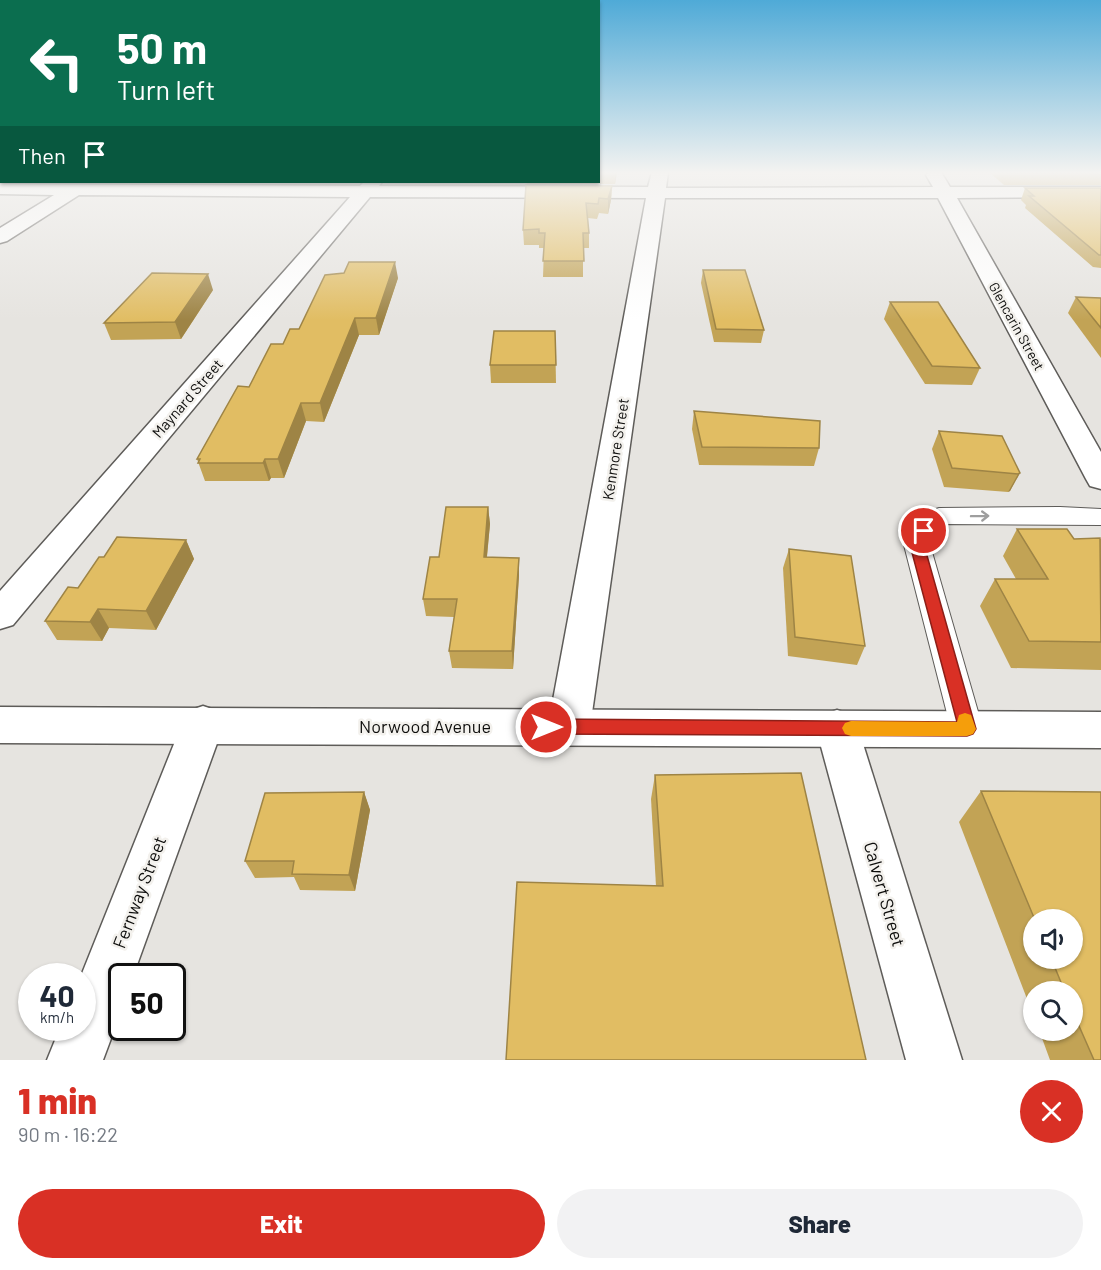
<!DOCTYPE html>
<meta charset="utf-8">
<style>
:root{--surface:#fff;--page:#f2f2f3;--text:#1f2937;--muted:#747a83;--accent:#d93025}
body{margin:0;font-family:Barlow,sans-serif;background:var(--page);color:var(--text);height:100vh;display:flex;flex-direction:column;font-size:22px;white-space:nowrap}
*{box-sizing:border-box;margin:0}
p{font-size:20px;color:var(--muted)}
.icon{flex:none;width:33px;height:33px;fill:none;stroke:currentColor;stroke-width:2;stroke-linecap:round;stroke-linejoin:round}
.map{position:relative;height:1060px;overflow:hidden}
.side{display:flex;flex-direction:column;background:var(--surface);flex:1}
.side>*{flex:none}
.hud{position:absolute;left:0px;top:0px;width:600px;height:183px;box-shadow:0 2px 4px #0004;background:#0b6e4f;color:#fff;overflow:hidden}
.controls{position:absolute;left:1023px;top:909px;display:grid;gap:12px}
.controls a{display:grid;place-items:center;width:60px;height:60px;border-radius:50%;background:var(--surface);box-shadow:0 2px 4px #0004;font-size:30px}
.speed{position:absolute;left:18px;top:963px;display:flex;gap:12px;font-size:30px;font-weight:700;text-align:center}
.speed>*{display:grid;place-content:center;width:78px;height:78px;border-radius:50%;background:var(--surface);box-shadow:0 2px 4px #0004;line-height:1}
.speed small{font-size:15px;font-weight:400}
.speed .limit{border:3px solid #111;border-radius:9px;background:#fff;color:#111}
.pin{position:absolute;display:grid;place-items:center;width:51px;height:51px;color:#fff;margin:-26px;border:3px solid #fff;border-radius:50%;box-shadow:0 2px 6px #0007}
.me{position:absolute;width:66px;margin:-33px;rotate:90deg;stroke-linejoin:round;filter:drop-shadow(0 0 4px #0008)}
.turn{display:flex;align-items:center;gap:21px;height:126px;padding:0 18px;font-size:27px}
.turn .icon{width:78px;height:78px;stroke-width:2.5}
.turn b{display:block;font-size:42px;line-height:51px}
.then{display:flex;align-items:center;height:57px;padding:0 18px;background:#0003;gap:12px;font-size:22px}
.round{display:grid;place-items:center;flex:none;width:63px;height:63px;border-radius:32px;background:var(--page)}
.summary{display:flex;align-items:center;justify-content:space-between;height:102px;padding:0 18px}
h1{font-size:36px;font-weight:800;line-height:45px;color:var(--accent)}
.action{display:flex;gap:12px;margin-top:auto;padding:12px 18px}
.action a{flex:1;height:69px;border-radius:36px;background:var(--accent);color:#fff;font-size:24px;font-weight:800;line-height:69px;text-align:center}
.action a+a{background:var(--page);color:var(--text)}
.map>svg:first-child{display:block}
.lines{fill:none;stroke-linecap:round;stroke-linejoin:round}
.lane-casing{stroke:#5e5c59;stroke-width:2}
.street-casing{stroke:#5e5c59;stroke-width:3}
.secondary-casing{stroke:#5e5c59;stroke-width:3}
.lane{fill:#fff;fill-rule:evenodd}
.street{fill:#fff;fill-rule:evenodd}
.secondary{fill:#fff;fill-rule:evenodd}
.wall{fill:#c2a355;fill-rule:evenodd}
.shaded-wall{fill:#9e8445}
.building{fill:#e1bd63;stroke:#9e8445;stroke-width:1.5}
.oneway{stroke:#9e9e9e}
.route{fill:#d93025;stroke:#8d1f18;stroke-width:1.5}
.slow{fill:#f59e0b}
.labels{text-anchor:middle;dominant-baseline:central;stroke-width:5;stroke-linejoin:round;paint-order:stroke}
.far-street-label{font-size:14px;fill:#0d0d0c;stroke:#f3f1ed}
.street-label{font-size:15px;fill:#0d0d0c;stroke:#f3f1ed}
.near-street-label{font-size:18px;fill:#0d0d0c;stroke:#f3f1ed}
</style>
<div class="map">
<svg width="1101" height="1060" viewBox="0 0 1101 1060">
<rect width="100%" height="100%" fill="#e6e4e0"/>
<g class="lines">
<defs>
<path id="lane" d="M1060,507L1101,509V525L946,524L935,536L930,545L983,729L978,739L967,743L956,739L951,729L904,545C912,529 921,513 939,508Z"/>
<g id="street">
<polygon points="652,172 668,172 666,188 933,187 926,175 929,172 941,172 950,187 1101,187 1101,197 957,198 1101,452 1101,489 1090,486 1086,479 938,198 665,198 590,727 584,740 569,745 554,740 548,727 646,198 370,197 13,625 0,629 0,591 350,197 79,195 7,241 0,243 0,228 54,195 0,194 0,184 360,186 364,182 382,182 379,186 648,187"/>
<polygon points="203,706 218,711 224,724 133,976 122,976 122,1009 103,1060 47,1060 60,1028 82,1028 82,976 81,976 182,724 188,711"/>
<polygon points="837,710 852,715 858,728 962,1060 906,1060 816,728 822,715"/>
</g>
<polygon id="secondary" points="0,707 1101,712 1101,748 0,743"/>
</defs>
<!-- lane casing -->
<use href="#lane" class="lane-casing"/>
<!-- street casing -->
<use href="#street" class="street-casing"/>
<!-- secondary casing -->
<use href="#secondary" class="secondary-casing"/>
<!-- lane -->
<use href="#lane" class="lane"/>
<!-- street -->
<use href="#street" class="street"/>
<!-- secondary -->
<use href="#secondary" class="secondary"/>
</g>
<!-- wall -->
<g class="wall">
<polygon points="598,172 617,172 615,184 527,184 526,182 598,182"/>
<polygon points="989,172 1101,172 1101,185 1004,185"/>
<polygon points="612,186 611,200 608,214 599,213 597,219 588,218 589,233 589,248 583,248 583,277 543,277 544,248 539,248 539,245 524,245 523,230"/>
<polygon points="1025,188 1101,188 1101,268 1093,267 1025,208 1026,205 1021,200"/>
<polygon points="703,270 764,330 761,343 714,342 701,283"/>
<polygon points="398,278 379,335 359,335 324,422 306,421 284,478 271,478 269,481 205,481 197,459 249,387 283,344"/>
<polygon points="213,290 181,339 111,340 104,323"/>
<polygon points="1076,297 1101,298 1101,358 1068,313"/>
<polygon points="890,302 980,368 972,385 925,384 884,319"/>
<polygon points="555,331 556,383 491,383 490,365"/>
<polygon points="694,411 819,448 814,466 699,465 692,429"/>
<polygon points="939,431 1020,473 1010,491 1008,492 944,487 932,449"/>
<polygon points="488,507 490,524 487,557 519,558 519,575 513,669 452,668 449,651 454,617 426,616 423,599 439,557"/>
<polygon points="1017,529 1074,539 1101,539 1101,670 1011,668 980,606 995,579 1016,579 1003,556"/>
<polygon points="186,540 194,559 156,630 109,628 102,641 57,640 45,621 78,588 104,557"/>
<polygon points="789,549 865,646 857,665 788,656 783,568"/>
<polygon points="655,775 866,1060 656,886 651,799"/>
<path d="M981,791L1101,792V1060H1050L1039,1030H1072V992H1034V1017L959,822ZM1034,920H1072V958H1034Z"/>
<polygon points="364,792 370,810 355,891 300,890 294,877 255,878 245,861"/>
</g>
<!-- shaded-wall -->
<g class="shaded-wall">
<polygon points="615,172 617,172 615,184"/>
<polygon points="612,186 611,200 608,214 608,199"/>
<polygon points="395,262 398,278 379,335 376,318"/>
<polygon points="208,274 213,290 181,339 175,322"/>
<polygon points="355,318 359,335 324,422 320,403"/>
<polygon points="301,403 306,421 284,478 278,459"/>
<polygon points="265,459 271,478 269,481 263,463"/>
<polygon points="1020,473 1010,491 1008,492 1018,474"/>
<polygon points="488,507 490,524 485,575 484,557"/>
<polygon points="186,540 194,559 156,630 146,611"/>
<polygon points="519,558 519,575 513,669 512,651"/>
<polygon points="98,609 109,628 102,641 90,622"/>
<polygon points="364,792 370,810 355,891 349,875"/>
</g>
<!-- building -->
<g class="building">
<polygon points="1006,172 1101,172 1101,174 1008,173"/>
<polygon points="526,185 612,186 608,199 599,198 598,204 586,203 589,233 583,233 584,261 543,261 545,233 539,233 539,229 523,230"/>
<polygon points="1025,188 1101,188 1101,255 1099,255 1029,196 1034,196"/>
<polygon points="349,262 395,262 376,318 355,318 320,403 301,403 278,459 265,459 263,463 198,463 200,459 197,459 238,386 249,387 271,344 283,344 290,329 299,329 325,275 344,273"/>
<polygon points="703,270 745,270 764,330 716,329"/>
<polygon points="152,273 208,274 175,322 104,323"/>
<polygon points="1076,297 1101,298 1101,328"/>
<polygon points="890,302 938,302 980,368 932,366"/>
<polygon points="494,331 555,331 556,365 490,365"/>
<polygon points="694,411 820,421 819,448 702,447"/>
<polygon points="939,431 1002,436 1020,473 1018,474 952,468"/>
<polygon points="446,507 488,507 484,557 519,558 512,651 449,651 457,599 423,599 430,557 439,557"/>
<polygon points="1017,529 1067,529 1074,539 1100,538 1101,642 1029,641 995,579 1048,579"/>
<polygon points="117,537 186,540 146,611 98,609 90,622 45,621 68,587 78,588 99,557 104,557"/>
<polygon points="789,549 851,556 865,646 795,637"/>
<polygon points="801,773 866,1060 506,1060 517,882 663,886 655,775"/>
<polygon points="981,791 1101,792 1101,1060 1094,1060 1072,1010 1072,992 1065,992 1051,958 1072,958 1072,920 1035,920"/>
<polygon points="364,792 349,875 292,874 294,861 245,861 265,793"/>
</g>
<!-- one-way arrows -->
<defs><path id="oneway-shaft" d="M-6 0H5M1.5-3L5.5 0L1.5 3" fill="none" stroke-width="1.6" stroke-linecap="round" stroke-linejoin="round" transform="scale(1.5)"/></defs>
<use class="oneway" href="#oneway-shaft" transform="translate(980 516) rotate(-1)"/>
<!-- sky -->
<linearGradient id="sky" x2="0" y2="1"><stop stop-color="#4faad7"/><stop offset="0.54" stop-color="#f4f3f1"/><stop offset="1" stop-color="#f4f3f1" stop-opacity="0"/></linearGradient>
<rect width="1101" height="320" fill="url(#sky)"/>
<!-- route -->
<polygon class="route" points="924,526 930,531 924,545 976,729 973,734 967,736 546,734 540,732 537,727 540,722 546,719 957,722 910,545 919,527"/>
<!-- slow -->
<polygon class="slow" points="965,713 971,715 976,729 973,734 967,736 851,736 845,734 842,728 845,723 851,721 957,722 959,715"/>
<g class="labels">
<!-- far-street labels -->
<g class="far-street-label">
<text transform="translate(1017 326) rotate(61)">Glencarin Street</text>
</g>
<!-- street labels -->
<g class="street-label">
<text transform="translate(187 398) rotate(-49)">Maynard Street</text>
<text transform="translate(615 449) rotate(-81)">Kenmore Street</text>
</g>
<!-- near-street labels -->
<g class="near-street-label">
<text x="425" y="726">Norwood Avenue</text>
<text transform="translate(139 892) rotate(-69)">Fernway Street</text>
<text transform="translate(885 894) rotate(74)">Calvert Street</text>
</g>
</g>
</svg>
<div class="controls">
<a><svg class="icon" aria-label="sound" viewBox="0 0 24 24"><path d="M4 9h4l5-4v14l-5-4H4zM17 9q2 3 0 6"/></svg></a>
<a><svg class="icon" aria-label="search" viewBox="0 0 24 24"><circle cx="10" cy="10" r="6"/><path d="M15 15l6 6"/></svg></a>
</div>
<div class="speed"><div>40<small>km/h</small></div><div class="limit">50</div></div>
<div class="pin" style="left:924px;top:531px;background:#d93025"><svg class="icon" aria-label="arrive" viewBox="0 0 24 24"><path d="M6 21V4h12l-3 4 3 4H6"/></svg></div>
<svg class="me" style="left:546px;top:727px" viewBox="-20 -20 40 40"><circle r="17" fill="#d93025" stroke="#fff" stroke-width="3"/><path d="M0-11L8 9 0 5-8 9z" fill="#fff"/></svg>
<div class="hud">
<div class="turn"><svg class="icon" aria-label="left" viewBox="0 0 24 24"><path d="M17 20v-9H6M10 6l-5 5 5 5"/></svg><div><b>50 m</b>Turn left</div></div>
<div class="then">Then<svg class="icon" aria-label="arrive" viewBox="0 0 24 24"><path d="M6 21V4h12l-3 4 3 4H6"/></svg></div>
</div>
</div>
<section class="side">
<div class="summary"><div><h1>1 min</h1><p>90 m · 16:22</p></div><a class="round" style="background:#d93025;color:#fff"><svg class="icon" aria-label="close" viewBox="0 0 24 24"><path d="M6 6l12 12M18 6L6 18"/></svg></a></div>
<div class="action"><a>Exit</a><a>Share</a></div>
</section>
